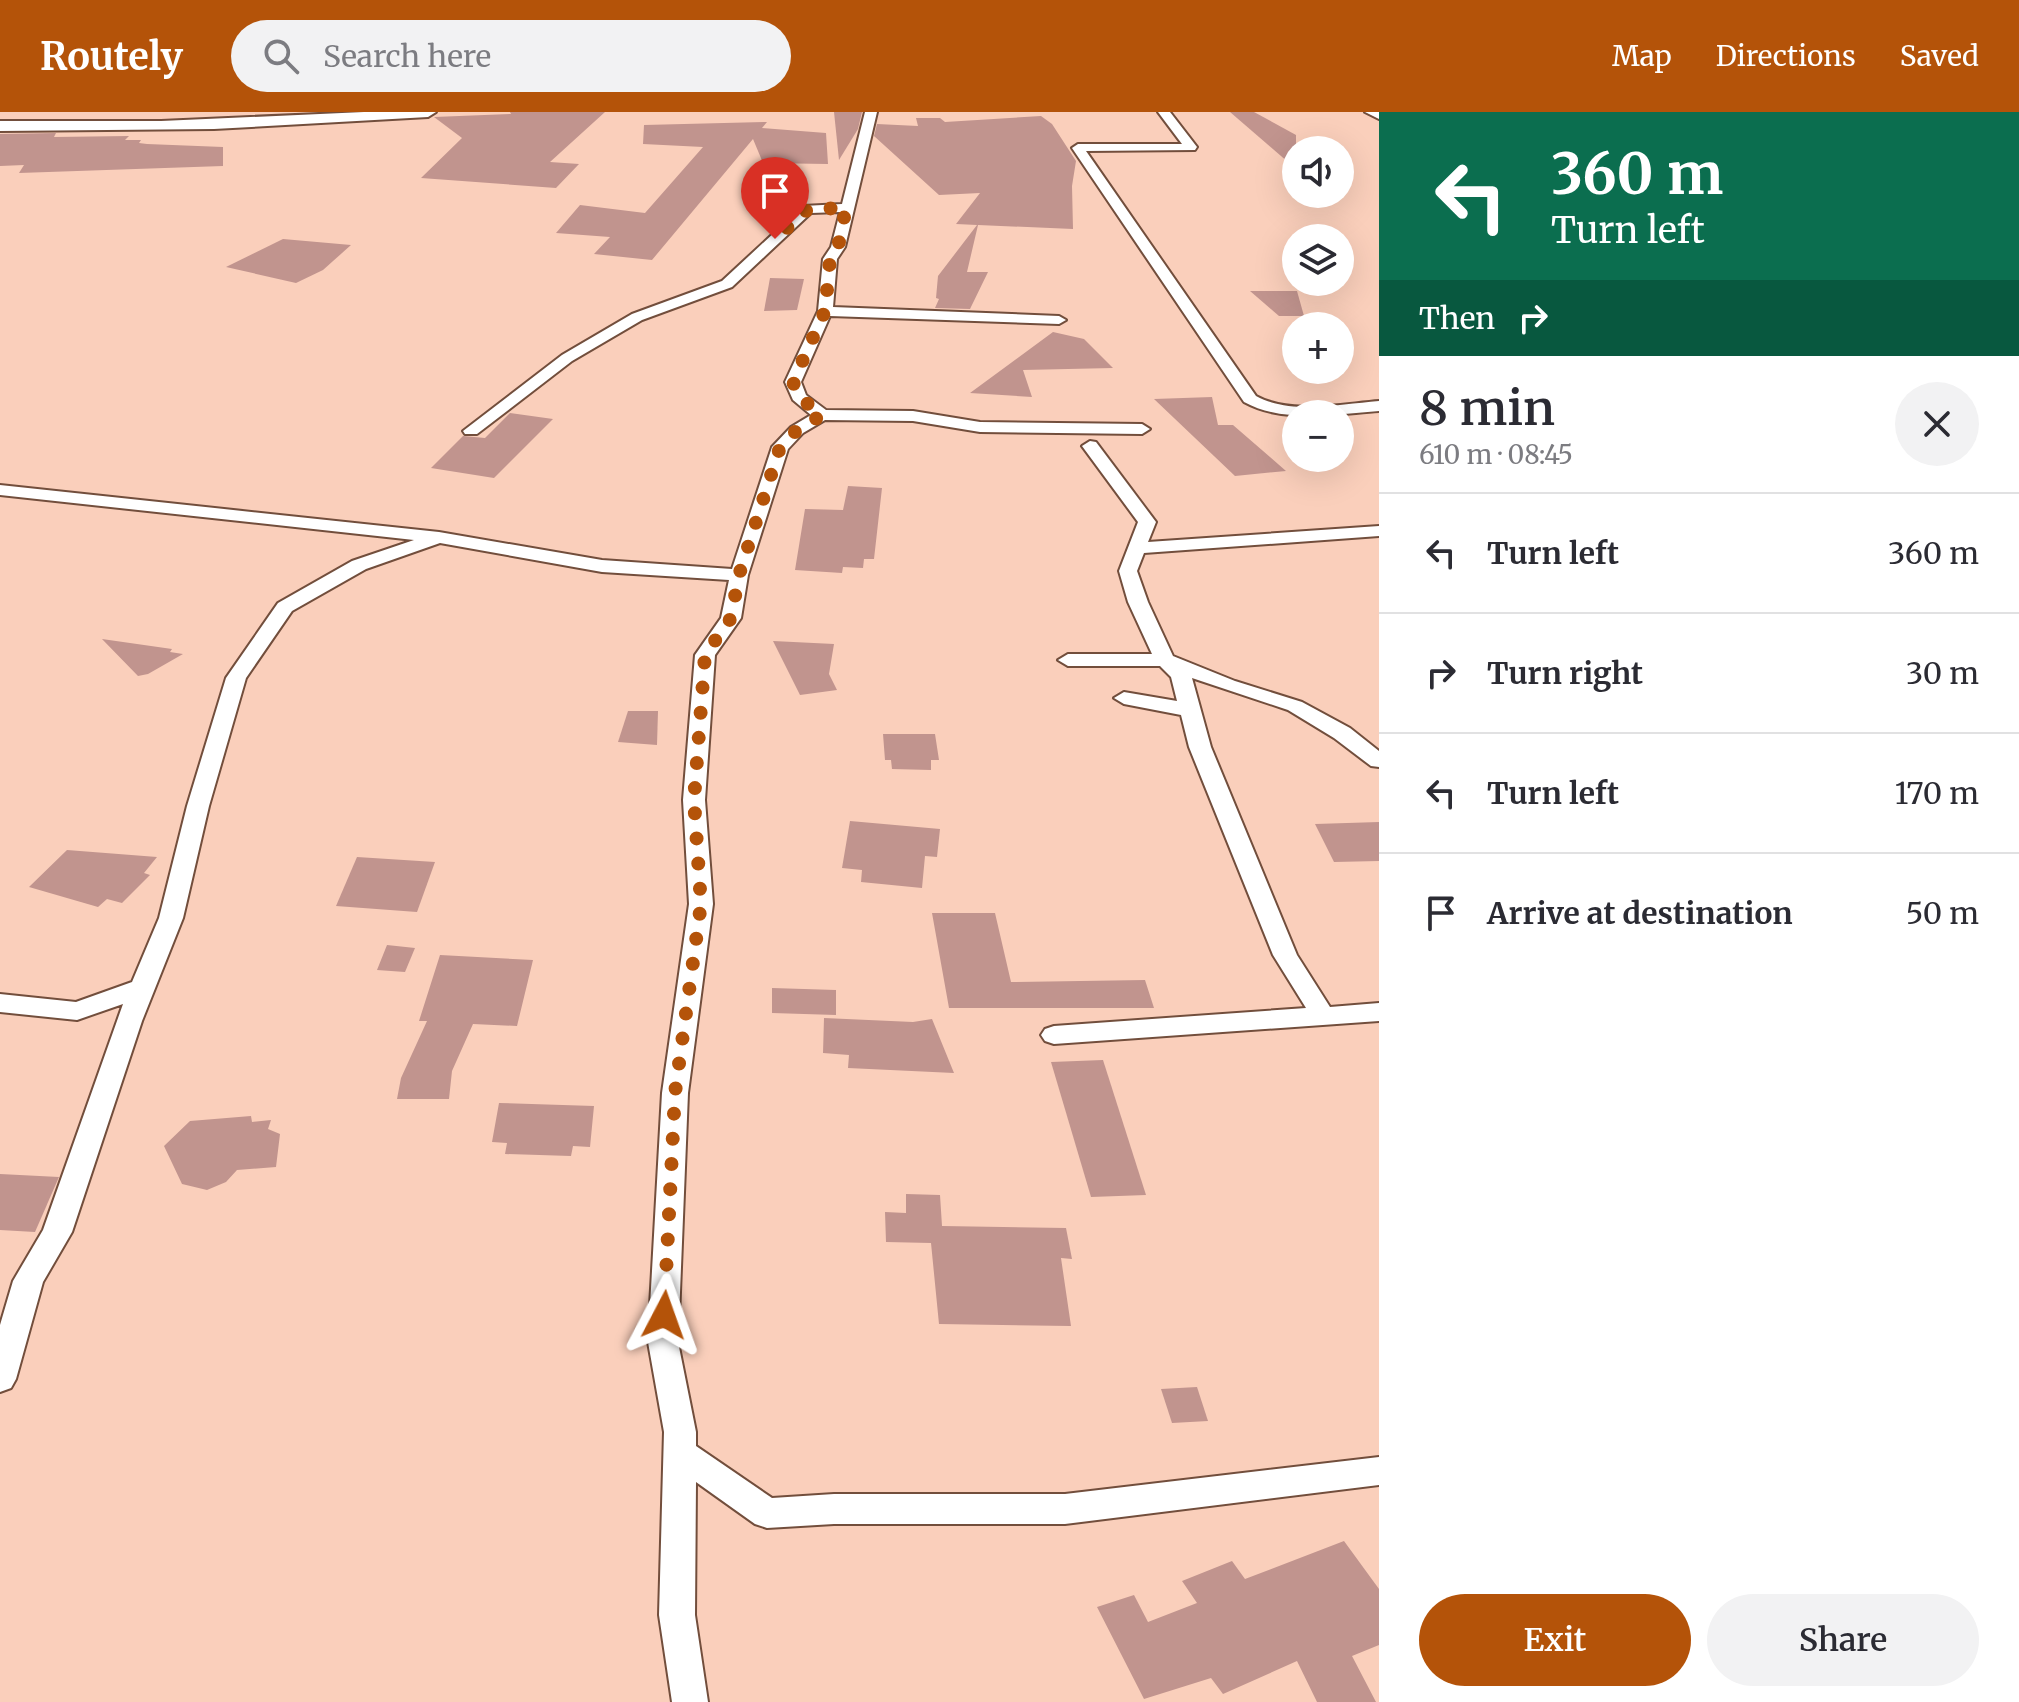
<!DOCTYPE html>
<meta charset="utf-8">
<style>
:root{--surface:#fff;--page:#f2f2f3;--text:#2b2b33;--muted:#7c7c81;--line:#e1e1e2;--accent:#b45309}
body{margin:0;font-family:Merriweather,serif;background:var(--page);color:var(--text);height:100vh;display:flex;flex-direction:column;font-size:30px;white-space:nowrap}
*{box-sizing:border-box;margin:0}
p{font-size:26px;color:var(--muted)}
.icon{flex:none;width:44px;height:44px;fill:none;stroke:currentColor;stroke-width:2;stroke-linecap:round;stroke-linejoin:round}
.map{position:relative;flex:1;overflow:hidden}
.panel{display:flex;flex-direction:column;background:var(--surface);width:640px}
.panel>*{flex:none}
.top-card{background:#0b6e4f;color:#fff;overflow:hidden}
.controls{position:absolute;left:1282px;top:24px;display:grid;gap:16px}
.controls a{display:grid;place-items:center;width:72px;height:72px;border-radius:50%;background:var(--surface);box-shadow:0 8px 32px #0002;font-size:40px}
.pin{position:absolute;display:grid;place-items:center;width:68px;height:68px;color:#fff;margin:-82px -34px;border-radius:50% 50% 50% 0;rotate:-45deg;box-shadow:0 0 8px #0007}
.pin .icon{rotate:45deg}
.me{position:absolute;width:88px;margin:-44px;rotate:4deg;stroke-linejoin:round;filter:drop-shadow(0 0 6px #0008)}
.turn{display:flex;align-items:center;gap:28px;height:168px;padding:0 40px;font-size:36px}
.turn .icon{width:104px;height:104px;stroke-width:2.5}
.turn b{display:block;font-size:56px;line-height:68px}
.then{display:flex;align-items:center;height:76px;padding:0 40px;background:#0003;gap:16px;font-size:30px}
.round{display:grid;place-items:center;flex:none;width:84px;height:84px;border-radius:42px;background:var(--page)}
.summary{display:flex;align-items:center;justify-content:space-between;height:136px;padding:0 40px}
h1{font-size:48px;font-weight:600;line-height:60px}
.button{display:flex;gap:16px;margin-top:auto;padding:16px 40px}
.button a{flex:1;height:92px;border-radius:48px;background:var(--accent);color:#fff;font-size:32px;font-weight:600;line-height:92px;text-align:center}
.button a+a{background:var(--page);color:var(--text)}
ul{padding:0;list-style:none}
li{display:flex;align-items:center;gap:24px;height:120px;padding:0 40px;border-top:2px solid var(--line)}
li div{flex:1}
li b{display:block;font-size:30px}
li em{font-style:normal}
header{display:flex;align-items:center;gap:48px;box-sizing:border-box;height:112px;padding:0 40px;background:var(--accent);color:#fff}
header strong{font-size:38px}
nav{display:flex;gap:44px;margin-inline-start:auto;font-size:28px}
.search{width:560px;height:72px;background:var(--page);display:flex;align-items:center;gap:20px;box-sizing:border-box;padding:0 28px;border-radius:44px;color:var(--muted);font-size:30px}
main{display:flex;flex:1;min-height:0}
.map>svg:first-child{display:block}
.building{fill:#c1948e}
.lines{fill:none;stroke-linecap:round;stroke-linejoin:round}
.minor-casing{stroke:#724e3c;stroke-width:4}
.tertiary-casing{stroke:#724e3c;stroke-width:4}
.minor{fill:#fff;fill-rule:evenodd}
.tertiary{fill:#fff;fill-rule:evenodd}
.route{stroke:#b45309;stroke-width:14;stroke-dasharray:0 25.2}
</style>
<header>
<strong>Routely</strong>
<div class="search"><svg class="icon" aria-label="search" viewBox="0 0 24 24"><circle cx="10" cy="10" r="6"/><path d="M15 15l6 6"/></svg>Search here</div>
<nav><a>Map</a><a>Directions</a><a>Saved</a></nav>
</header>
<main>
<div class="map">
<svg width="1379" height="1590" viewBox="0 0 1379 1590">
<rect width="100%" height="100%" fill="#facfbb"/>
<!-- building -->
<g class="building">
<polygon points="510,0 605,0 550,50 579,52 556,76 421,66 462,26 434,5 511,2"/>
<polygon points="834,0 862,0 858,17 839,48"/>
<polygon points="1230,0 1254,0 1296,23 1296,57"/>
<polygon points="1041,4 1052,12 1076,49 1072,74 1073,117 978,113 967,160 988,160 970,197 935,196 939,187 936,186 938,164 977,113 956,112 980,81 939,83 874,24 877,12 918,14 916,6 940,6 945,10"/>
<polygon points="767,10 762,16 826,21 828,52 763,51 753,27 652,148 594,142 610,125 556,121 580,93 645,101 703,35 643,32 644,13"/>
<polygon points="56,21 54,25 129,24 125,28 141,28 139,31 147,32 223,35 223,54 19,61 24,53 0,54 0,22"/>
<polygon points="283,127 351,133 323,158 296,171 226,155"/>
<polygon points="770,166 804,167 797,198 764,199"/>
<polygon points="1250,179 1297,179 1304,204 1279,204"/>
<polygon points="1053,220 1084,227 1113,256 1023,258 1032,285 970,281"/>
<polygon points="1212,285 1218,313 1233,313 1286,359 1235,364 1154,287"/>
<polygon points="510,301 553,307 494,366 431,356 463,324 485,326"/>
<polygon points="848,374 882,376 874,447 864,447 863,456 843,455 842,461 795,458 805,397 843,398"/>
<polygon points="102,527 172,537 170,540 183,542 148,562 138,564"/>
<polygon points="773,529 834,532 829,562 837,578 800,583"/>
<polygon points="628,599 658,599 657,633 618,630"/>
<polygon points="883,622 935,622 939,648 931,648 931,658 892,657 891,648 885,648"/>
<polygon points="850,709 940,717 937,745 925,744 922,776 861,770 862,758 842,756"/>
<polygon points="1379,710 1379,749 1334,750 1315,712"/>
<polygon points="67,738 157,745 144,761 150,763 122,791 107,787 98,795 29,775"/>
<polygon points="357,745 435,750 417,800 336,794"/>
<polygon points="932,801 995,801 1011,870 1145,868 1154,896 949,896"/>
<polygon points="387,833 415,836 405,860 377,858"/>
<polygon points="440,843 533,848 517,914 473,912 452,959 449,987 397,987 401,966 427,909 419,909"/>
<polygon points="772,876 836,878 836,903 772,901"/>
<polygon points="824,906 913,910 932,907 954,961 848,956 849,943 823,941"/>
<polygon points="1103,948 1146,1083 1091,1085 1051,950"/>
<polygon points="499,991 594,994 590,1035 573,1034 571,1044 505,1042 507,1031 492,1030"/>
<polygon points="251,1004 252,1010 271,1008 268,1017 280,1022 276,1055 237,1058 226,1070 207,1078 182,1072 164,1034 190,1009"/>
<polygon points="0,1062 59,1065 35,1120 0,1118"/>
<polygon points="906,1082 940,1083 942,1114 1066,1116 1072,1147 1061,1146 1071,1214 939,1212 931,1131 886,1130 885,1100 906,1101"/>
<polygon points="1197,1275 1208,1309 1172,1311 1161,1277"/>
<polygon points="1344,1429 1379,1477 1379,1533 1352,1544 1376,1590 1317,1590 1297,1549 1223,1582 1211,1566 1144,1587 1097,1495 1134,1483 1148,1510 1197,1491 1182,1469 1232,1449 1245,1467"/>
</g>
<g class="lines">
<defs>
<g id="minor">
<polygon points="865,0 877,0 845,135 837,147 833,195 1059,204 1066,208 1059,212 830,204 801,270 806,283 826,298 913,299 980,310 1142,312 1150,317 1142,322 980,320 913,309 825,308 803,321 788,337 748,463 741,506 715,543 705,688 713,792 688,981 678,1230 696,1320 696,1334 772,1386 834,1382 1065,1382 1379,1345 1379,1373 1065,1412 834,1412 767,1416 755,1412 696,1370 695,1503 708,1590 672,1590 659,1503 664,1320 648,1230 662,981 689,792 683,688 695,543 721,506 729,468 602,460 440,431 366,457 292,499 246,566 209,694 183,806 142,909 72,1120 43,1170 16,1267 11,1276 0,1280 0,1213 13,1169 43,1118 123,892 77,908 0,900 0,882 76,890 132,870 159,806 187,694 226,566 278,491 352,449 414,428 0,383 0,373 439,420 602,448 732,457 772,335 791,315 811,303 793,288 785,270 818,199 823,147 831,135 840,100 811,101 732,175 642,208 572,249 477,322 465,322 463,319 562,243 632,202 722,169 803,94 842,92"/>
<path d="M1158,0H1170L1197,35L1195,38L1086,39L1256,284C1291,303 1340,292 1379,289V299C1335,302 1284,312 1244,290L1072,36L1078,32H1182Z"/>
<polygon points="1365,0 1379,0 1379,7"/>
<polygon points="1090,329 1096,330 1156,410 1148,430 1379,414 1379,424 1144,441 1137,459 1148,490 1173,544 1235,569 1302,590 1350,616 1379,639 1379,655 1371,654 1334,626 1288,598 1192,566 1211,635 1297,843 1330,895 1379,891 1379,909 1054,932 1045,929 1041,923 1045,917 1054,914 1306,896 1273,843 1189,635 1181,603 1124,592 1114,586 1124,580 1177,589 1171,565 1160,554 1068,554 1058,548 1068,542 1152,542 1128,490 1119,459 1138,410 1082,334"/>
</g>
<polygon id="tertiary" points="364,0 436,0 428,5 214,17 0,19 0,9 161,9"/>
</defs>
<!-- minor casing -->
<use href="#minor" class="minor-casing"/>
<!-- tertiary casing -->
<use href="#tertiary" class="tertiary-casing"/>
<!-- minor -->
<use href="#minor" class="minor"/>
<!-- tertiary -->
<use href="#tertiary" class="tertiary"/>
</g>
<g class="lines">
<!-- route -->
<polyline class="route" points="664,1203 675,981 701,792 694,688 705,543 731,506 739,463 780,335 797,318 822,303 799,285 793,270 825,199 830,147 838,135 846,96 808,97 775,127"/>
</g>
</svg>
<div class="controls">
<a><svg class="icon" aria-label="sound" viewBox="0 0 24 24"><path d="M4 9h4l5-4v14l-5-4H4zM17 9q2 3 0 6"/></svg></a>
<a><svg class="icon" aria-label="layers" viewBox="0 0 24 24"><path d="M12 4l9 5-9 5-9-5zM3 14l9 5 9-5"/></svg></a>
<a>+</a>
<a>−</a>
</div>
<div class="pin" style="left:775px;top:127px;background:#d93025"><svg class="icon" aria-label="arrive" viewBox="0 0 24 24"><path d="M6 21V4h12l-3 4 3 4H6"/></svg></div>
<svg class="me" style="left:664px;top:1203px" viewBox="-20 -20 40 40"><path d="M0-17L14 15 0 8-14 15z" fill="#b45309" stroke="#fff" stroke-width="4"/></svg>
</div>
<section class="panel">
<div class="top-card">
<div class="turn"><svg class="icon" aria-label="left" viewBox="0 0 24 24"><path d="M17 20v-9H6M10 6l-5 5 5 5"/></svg><div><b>360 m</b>Turn left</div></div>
<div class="then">Then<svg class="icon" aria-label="right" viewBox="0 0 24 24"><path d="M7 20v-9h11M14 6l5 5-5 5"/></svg></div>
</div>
<div class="summary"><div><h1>8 min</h1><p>610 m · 08:45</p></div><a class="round"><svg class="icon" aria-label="close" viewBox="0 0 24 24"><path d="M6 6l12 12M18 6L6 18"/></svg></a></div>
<ul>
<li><svg class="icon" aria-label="left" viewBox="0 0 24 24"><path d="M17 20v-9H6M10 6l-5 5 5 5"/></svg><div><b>Turn left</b></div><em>360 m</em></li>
<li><svg class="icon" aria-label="right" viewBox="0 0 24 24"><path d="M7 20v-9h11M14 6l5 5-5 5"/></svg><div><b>Turn right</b></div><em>30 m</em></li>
<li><svg class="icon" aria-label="left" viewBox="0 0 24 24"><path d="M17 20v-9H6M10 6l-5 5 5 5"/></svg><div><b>Turn left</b></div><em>170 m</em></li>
<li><svg class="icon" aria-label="arrive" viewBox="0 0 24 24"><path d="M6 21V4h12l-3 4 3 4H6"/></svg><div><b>Arrive at destination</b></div><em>50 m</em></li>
</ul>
<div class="button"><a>Exit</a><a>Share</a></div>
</section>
</main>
